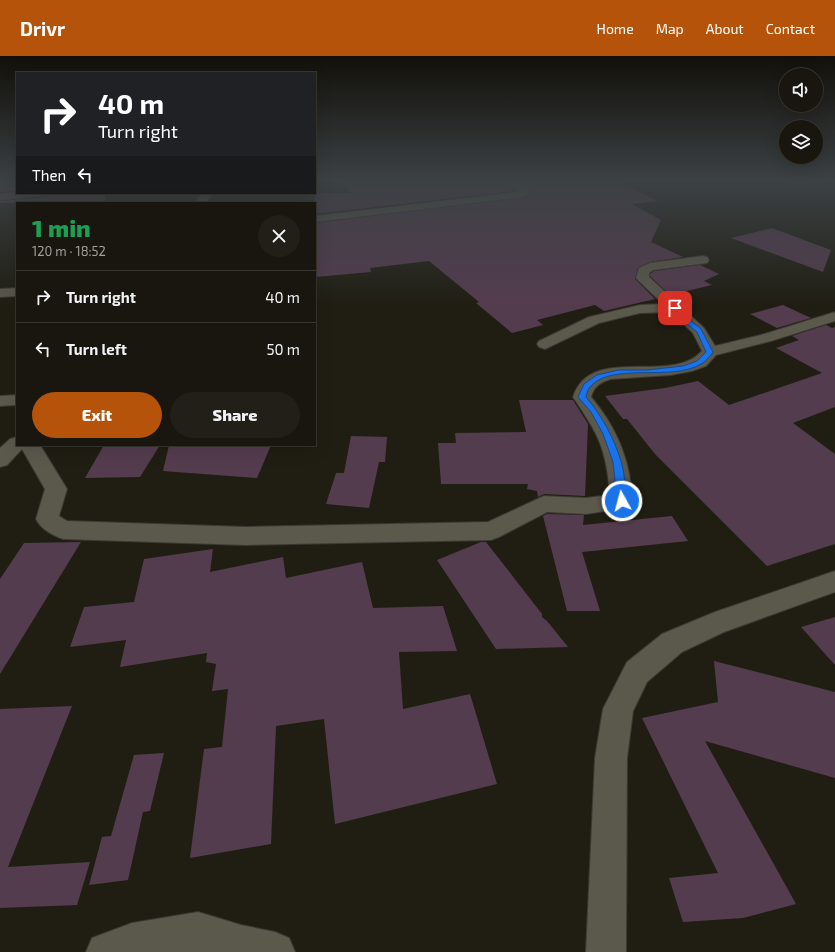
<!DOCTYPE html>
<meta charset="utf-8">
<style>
:root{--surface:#18160e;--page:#211f17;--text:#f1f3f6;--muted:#9f9f9e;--line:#36352e;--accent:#b45309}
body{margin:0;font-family:"Exo 2",sans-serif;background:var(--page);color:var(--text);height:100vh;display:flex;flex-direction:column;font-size:15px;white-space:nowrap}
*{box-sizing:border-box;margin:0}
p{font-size:13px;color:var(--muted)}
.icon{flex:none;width:22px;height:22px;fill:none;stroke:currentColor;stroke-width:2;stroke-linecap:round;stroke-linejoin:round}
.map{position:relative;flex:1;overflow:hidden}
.panel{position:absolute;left:16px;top:146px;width:300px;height:244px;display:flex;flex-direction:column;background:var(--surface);border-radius:0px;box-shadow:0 4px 16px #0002,0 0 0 1px var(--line)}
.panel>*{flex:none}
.hud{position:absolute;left:16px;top:16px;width:300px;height:122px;border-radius:0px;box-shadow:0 4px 16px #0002,0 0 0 1px var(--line);background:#202124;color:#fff;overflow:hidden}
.fabs{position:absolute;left:779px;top:12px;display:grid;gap:8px}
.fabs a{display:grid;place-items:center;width:44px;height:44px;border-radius:50%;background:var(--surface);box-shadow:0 4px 16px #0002,0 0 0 1px var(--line);font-size:20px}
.pin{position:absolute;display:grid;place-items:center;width:34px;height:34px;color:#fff;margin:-17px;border-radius:8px;box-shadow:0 2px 6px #0006}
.me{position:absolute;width:44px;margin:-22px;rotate:353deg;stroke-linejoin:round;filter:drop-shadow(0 0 3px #0008)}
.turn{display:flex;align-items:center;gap:14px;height:84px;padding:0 16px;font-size:18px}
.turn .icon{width:52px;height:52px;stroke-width:2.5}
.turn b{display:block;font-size:28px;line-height:34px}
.then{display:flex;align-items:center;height:38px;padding:0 16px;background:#0003;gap:8px;font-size:15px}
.round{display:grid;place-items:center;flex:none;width:42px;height:42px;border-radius:21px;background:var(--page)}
.overview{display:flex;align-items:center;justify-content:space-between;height:68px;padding:0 16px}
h1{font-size:24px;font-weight:800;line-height:30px;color:#1e9e55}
.primary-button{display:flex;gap:8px;margin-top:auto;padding:8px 16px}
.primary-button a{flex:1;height:46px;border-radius:24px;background:var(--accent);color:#fff;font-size:16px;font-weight:800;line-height:46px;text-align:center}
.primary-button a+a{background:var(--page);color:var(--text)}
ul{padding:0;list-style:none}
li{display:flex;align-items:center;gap:12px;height:52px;padding:0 16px;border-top:1px solid var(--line)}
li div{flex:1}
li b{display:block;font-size:15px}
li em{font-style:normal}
header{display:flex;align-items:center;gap:24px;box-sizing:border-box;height:56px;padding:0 20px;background:var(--accent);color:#fff}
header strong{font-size:19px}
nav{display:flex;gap:22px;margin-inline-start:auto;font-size:14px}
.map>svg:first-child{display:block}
.building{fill:#543c4f}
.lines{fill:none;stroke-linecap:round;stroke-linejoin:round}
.street-casing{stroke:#3b3933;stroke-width:2}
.street{fill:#5b584c;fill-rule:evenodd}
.route{fill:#1a73e8;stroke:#114b97}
</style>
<header>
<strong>Drivr</strong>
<nav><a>Home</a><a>Map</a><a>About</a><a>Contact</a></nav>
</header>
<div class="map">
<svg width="835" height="896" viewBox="0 0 835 896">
<rect width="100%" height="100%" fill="#201e13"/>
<!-- building -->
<g class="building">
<polygon points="0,124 17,124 17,135 0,136"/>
<polygon points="338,124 504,124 515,135 315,158 315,137 352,137"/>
<polygon points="517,124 614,124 658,145 632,148 661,164 651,186 683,201 650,206 638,212 635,223 655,243 604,255 595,249 537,264 543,269 512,277 476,247 479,246 429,205 370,212 371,216 315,221 315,167 526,141 531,133"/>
<polygon points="46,137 105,137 105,147 0,147 0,145 40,141"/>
<polygon points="772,172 831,194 823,216 731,182"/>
<polygon points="700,209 719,218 704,225 712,229 670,239 650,220 650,218 654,215"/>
<polygon points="783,249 811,262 777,272 750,258"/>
<polygon points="826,269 832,272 835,271 835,351 793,367 835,398 835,488 767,510 655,398 627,363 623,363 605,340 665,332 698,325 729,349 822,317 776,292 799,284 792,280"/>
<polygon points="519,344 573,344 588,368 585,440 544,438 538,441 537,435 527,433 528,428 441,428 438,387 456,387 455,377 526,376"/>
<polygon points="351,380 387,381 385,406 379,406 369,452 326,448 336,417 344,417"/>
<polygon points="104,389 160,389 140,421 85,422"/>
<polygon points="169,389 271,389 257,422 163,415"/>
<polygon points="547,458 584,459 583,469 672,460 688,485 582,496 600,555 567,555 543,460"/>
<polygon points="81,486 0,618 0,523 24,487"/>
<polygon points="481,486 486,486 542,558 542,561 547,565 568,591 496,593 437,504"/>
<polygon points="213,493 210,516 283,501 286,522 362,506 373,552 443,550 457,595 399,596 403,653 470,638 497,728 335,768 324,663 276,670 271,788 190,802 204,693 222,691 228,633 212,635 216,608 206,606 207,597 120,611 126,584 70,591 84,551 134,546 144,503"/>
<polygon points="835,561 835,609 801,571"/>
<polygon points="714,605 835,636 835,722 705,685 796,848 743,862 683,866 669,822 718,817 642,662 718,646"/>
<polygon points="72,650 8,811 90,806 77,849 0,852 0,653"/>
<polygon points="164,697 150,755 143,756 128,824 89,829 102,781 111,780 134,699"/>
</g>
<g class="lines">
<defs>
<g id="street">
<polygon points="505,124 515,124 528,132 530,134 526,140 523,141 315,166 315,160 519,136"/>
<polygon points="17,136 17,137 45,137 40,140 0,144 0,138"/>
<polygon points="202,137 212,137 206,147 196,147"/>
<path d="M703,200L707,201L709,204L707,207L653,214L649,217V221L704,272L715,290L761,279L835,256V265L771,285L716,299L706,310L692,315L671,319L611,323C601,326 594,330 591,341C613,367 627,396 631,430C632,438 634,444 630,451L586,458L547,456L499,481L491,484L246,489L63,483C52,479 41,473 36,463L45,433L22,393L7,409L0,411V392L10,383L17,381V389H40L67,433L59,460L67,465L246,471L488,466L544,440L586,442L610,439C606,392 599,379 573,341C591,287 671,330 702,295L693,277L671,256L640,257L599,267L545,293L539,291L537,288L539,285L589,261L640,249L663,248L636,222L639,212L650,207Z"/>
<polygon points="17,232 17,240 0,241 0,233"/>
<polygon points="17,339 17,349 0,350 0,340"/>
<polygon points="835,515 835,536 724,576 682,596 647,626 633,655 627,702 626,896 586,896 595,702 603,653 627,606 662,578 715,556"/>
<polygon points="198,856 241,869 275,876 289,882 295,896 86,896 92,882 132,867"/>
</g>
</defs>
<!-- street casing -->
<use href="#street" class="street-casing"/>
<!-- street -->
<use href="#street" class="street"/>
</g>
<!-- sky -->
<linearGradient id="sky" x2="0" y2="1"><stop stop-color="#12100a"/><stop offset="0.5" stop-color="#3c4144"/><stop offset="1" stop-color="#3c4144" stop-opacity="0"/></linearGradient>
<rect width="835" height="249" fill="url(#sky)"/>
<!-- route -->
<path class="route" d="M673,250H677L687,262L701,273L713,296L712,298C709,301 705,306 701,308C671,326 613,306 591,330C588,332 587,337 586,341C602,360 614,382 621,405C625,418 625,432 627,445L622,448L617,445L613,406L603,378L591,356L578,341L584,328L597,319L619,314H647L683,310L697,305L706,296L697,276L683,265L672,252Z"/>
</svg>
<div class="fabs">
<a><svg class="icon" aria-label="sound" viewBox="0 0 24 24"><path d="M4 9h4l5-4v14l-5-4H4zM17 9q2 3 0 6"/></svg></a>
<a><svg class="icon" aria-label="layers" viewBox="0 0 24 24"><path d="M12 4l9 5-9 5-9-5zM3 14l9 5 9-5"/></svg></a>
</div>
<div class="pin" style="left:675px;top:252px;background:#d93025"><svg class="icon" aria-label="arrive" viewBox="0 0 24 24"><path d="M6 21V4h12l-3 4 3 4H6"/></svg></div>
<svg class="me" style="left:622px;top:445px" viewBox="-20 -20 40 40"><circle r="17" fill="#1a73e8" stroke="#fff" stroke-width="3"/><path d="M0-11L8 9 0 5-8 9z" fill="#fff"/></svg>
<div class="hud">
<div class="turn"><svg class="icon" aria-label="right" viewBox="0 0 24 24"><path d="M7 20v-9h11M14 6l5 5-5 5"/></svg><div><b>40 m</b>Turn right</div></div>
<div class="then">Then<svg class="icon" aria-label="left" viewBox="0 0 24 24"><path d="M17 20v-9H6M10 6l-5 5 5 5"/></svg></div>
</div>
<section class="panel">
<div class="overview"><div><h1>1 min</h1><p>120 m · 18:52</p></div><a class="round"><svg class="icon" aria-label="close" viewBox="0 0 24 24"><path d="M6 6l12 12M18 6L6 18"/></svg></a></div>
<ul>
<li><svg class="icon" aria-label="right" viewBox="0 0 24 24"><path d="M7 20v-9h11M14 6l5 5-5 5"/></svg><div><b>Turn right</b></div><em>40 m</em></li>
<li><svg class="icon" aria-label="left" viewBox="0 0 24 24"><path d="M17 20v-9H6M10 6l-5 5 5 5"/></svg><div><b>Turn left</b></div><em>50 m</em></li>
</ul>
<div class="primary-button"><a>Exit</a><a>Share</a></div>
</section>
</div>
